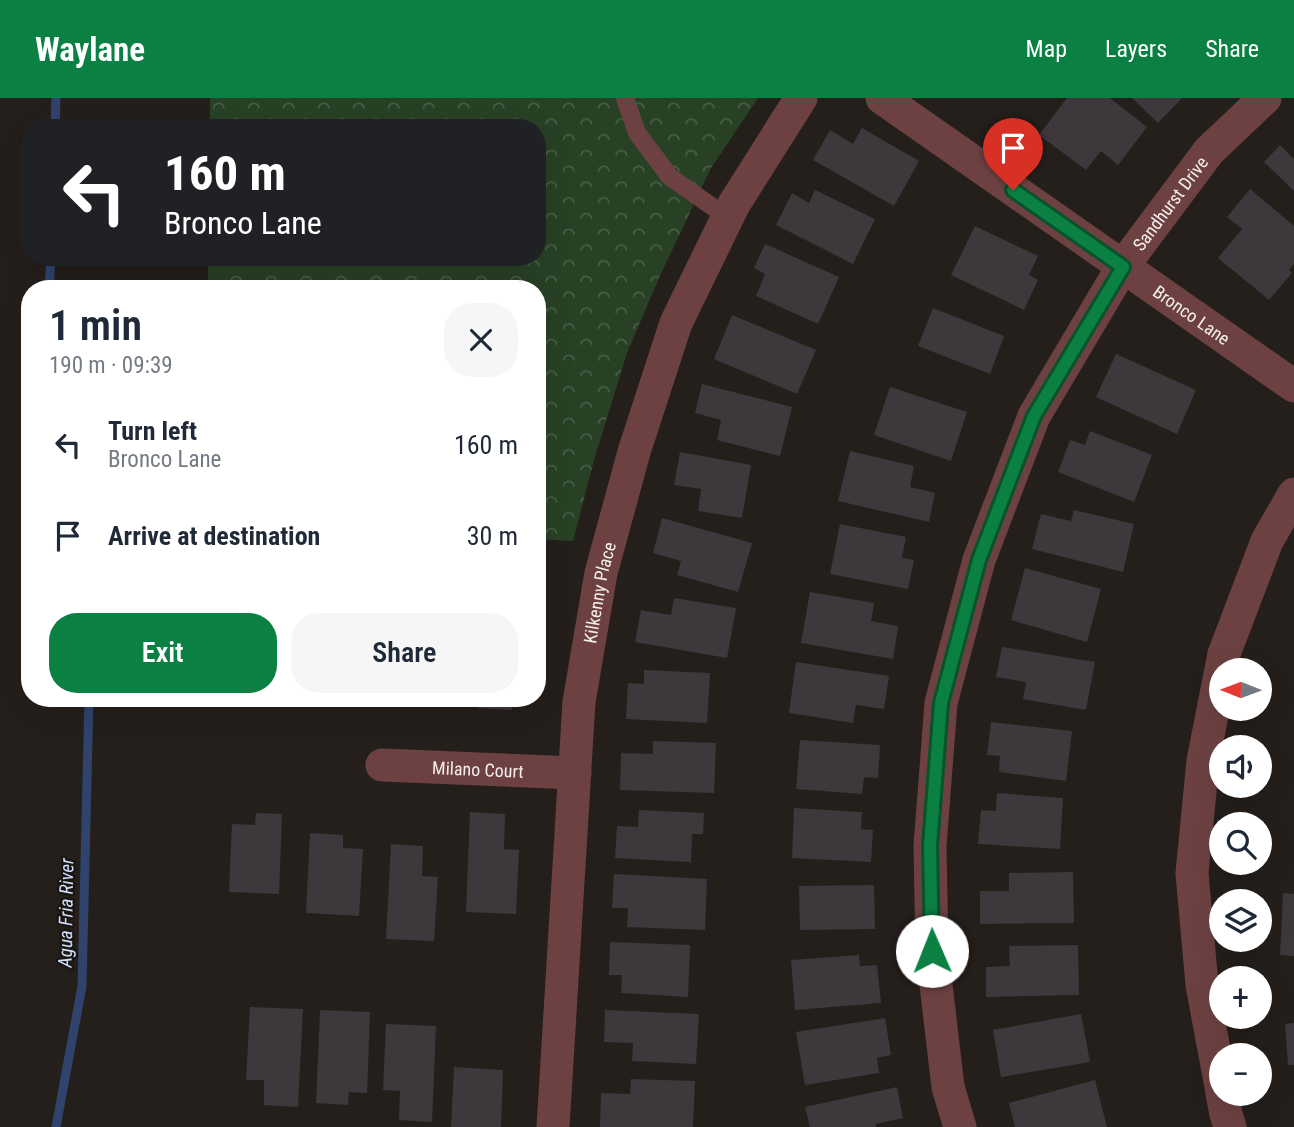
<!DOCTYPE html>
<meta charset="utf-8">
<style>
:root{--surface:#fff;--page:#f6f6f7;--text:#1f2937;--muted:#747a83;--accent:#0b8043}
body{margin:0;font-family:"Roboto Condensed",sans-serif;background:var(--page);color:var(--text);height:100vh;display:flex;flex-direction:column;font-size:26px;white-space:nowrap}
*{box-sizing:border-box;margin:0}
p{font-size:23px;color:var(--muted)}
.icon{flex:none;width:38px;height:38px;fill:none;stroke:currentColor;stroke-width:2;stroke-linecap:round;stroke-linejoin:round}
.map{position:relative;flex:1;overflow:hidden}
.side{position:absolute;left:21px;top:182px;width:525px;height:427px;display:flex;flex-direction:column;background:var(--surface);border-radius:28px;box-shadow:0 7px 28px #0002}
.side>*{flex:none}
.top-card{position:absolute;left:21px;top:21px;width:525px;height:147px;border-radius:28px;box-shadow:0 7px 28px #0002;background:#202124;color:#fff;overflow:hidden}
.needle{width:46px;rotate:271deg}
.buttons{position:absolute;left:1209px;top:560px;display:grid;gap:14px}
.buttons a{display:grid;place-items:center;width:63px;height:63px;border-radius:50%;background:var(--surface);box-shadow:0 7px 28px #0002;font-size:35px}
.pin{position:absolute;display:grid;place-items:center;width:60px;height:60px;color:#fff;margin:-72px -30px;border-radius:50% 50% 50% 0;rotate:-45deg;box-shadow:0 0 7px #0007}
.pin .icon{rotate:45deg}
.me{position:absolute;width:77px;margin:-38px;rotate:359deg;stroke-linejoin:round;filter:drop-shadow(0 0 5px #0008)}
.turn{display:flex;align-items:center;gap:24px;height:147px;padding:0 28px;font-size:32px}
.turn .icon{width:91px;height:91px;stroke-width:2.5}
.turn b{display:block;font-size:49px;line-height:60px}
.round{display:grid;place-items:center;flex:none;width:74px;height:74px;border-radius:28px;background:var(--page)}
.headline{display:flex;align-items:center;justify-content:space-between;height:119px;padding:0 28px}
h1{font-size:42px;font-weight:600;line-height:52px}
.button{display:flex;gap:14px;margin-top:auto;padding:14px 28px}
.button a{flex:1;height:80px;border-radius:28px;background:var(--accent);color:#fff;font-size:28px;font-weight:600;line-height:80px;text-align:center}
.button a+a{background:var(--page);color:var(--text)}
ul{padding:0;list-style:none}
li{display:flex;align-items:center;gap:21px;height:91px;padding:0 28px}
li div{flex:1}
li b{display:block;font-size:26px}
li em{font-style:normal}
header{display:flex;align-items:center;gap:42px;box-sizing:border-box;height:98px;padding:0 35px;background:var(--accent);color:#fff}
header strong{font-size:33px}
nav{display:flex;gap:38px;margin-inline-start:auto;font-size:24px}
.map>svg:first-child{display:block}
.forest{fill:url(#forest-crowns)}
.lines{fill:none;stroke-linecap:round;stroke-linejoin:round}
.stream{stroke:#30436d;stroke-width:9}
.building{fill:#3e373c}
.service{stroke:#6d4141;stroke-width:18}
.minor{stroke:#6d4141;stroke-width:33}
.route-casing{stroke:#07532c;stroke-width:18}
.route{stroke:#0b8043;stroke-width:12}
.labels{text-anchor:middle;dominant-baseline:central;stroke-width:5;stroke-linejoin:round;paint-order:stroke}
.street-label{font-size:18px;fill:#f3efec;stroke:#1c1612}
.water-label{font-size:19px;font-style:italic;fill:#d1e0fc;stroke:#1c1612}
</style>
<header>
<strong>Waylane</strong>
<nav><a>Map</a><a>Layers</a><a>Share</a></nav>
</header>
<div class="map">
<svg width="1294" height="1029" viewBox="0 0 1294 1029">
<defs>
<pattern id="forest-crowns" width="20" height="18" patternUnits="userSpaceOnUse" patternTransform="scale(1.75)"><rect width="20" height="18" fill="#284125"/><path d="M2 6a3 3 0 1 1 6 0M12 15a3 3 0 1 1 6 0" fill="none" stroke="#485d45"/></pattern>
</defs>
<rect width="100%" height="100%" fill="#251f1b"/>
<!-- forest -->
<polygon class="forest" points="210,0 758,0 711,70 659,180 627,255 594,362 573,443 537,441 537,191 208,191 208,159 537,159 537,30 210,30"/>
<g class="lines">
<!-- stream -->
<g class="stream">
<polyline points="55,30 56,0"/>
<polyline points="49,191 51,159"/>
<polyline points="56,1029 82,888 89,600"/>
</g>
</g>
<!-- building -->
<g class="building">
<polygon points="1067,0 1110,0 1147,29 1118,67 1101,53 1086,72 1039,37"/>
<polygon points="1132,0 1182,0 1158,25"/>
<polygon points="862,30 919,63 894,108 813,62 830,32 853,46"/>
<polygon points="1280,47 1294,61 1294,93 1264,64"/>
<polygon points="1250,91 1294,128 1294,166 1289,172 1292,175 1269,202 1218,160 1242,131 1227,119"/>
<polygon points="815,92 875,121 853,166 776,127 792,95 809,105"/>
<polygon points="975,128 1038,158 1029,177 1038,182 1024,212 951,177"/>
<polygon points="765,146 839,179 818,226 756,198 765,176 754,170"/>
<polygon points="933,210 1004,238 990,276 918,248"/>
<polygon points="732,217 816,252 797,296 714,261"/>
<polygon points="1116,256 1196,292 1177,336 1096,299"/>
<polygon points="702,286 792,309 780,358 717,342 721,322 695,315"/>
<polygon points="890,289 967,314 951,363 874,337"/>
<polygon points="1090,333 1152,357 1134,404 1058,374 1070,342 1085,347"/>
<polygon points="850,353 914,368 910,389 935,395 929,424 838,403"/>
<polygon points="680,354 751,367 742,420 698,413 701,391 674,387"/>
<polygon points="1074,412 1134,426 1123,474 1032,451 1041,416 1071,423"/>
<polygon points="662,420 752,445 738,494 677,477 681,463 653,455"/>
<polygon points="840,426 906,439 902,460 914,462 908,491 830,476"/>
<polygon points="1025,470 1101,491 1087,544 1011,522"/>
<polygon points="810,494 874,505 871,523 898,528 893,561 801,545"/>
<polygon points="674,500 736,510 727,560 635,544 641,512 671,517"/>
<polygon points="1002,549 1095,564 1086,612 1023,601 1026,584 996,579"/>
<polygon points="796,564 889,578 884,611 856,607 853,625 789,615"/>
<polygon points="644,572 710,575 707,625 626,621 628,585 644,586"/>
<polygon points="478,600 512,600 512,612 478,610"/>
<polygon points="991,624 1072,633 1066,683 999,674 1000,658 987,657"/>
<polygon points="800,642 880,647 878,680 864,679 862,696 796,691"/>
<polygon points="653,643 716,645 714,695 620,692 621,655 653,656"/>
<polygon points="997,695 1063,700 1060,751 978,746 981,712 996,713"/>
<polygon points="794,710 862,714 861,731 873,732 871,764 792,760"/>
<polygon points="639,712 704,715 703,736 692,736 691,764 615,760 617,728 638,729"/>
<polygon points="470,714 505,716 504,751 519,752 516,816 466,814"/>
<polygon points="256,715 282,716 279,796 229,794 232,726 255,727"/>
<polygon points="310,735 343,737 343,750 363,751 359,818 306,815"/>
<polygon points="391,746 423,748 422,778 438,779 434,843 386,841"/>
<polygon points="1073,774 1074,825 980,826 980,793 1009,793 1009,775"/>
<polygon points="614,776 707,781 705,832 627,829 628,810 612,810"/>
<polygon points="874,787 875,831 800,832 799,788"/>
<polygon points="1283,795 1294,796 1294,858 1280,857"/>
<polygon points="610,844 690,847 688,899 621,895 622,877 609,877"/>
<polygon points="1078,847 1079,897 986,899 986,869 1010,868 1009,848"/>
<polygon points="859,857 860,868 877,867 881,905 795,912 791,862"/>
<polygon points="250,909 303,911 298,1009 264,1007 264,982 246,982"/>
<polygon points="320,912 370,914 367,995 349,994 348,1007 316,1005"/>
<polygon points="605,912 699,916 696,966 632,963 633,945 604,944"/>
<polygon points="1081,916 1090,964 1001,979 993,932"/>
<polygon points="885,920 891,957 877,960 879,975 805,987 796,934"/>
<polygon points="1294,925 1294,967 1288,967 1285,926"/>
<polygon points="386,926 436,928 432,1024 399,1022 400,993 383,992"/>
<polygon points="454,969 503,972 501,1029 451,1029"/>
<polygon points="631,981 695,983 693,1029 600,1029 601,995 630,996"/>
<polygon points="1095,982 1107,1029 1015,1029 1009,1005"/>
<polygon points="897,989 903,1020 876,1026 876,1029 810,1029 805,1009"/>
</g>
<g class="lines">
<!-- service -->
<polyline class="service" points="625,0 637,35 670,79 727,119"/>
<!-- minor -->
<g class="minor">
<path id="s1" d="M882,0L1294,288"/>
<path id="s2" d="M382,667L575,675"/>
<polyline points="1222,994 1202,887 1192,775 1203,663 1224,556 1267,443 1294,396"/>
<polyline points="1222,996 1226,1016 1230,1029"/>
<path id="s3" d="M553,1029L579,604L601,475L634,354L676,225L734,106L801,0"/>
<path id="s4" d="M960,1029L948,989L932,853L930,748L941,605L979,462L1034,318L1123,168L1209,53L1265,0"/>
</g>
</g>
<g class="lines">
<defs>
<polyline id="route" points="932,853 930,748 941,605 979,462 1034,318 1123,169 1013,92"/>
</defs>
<!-- route casing -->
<use href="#route" class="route-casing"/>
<!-- route -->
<use href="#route" class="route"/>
</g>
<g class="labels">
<!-- street labels -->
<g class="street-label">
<text stroke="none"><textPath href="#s4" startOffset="982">Sandhurst Drive</textPath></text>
<text stroke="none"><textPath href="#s1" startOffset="378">Bronco Lane</textPath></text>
<text stroke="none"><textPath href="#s3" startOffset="537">Kilkenny Place</textPath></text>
<text stroke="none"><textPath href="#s2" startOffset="96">Milano Court</textPath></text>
</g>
<!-- water labels -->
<g class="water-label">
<text transform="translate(66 815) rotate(-89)">Agua Fria River</text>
</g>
</g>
</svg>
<div class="buttons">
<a><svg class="needle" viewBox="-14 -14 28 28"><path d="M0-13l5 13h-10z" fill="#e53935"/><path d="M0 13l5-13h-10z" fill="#747a83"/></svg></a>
<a><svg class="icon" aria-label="sound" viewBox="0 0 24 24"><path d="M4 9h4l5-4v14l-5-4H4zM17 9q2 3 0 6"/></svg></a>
<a><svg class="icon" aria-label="search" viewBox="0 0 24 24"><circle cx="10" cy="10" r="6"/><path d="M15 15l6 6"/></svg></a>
<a><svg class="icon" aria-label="layers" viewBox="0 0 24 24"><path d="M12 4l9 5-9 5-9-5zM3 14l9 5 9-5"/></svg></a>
<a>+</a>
<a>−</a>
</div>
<div class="pin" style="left:1013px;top:92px;background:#d93025"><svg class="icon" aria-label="arrive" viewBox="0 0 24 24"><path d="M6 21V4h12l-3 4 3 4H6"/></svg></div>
<svg class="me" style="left:932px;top:853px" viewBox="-20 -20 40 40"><circle r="19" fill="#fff"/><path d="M0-13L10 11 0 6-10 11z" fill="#0b8043"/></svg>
<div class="top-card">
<div class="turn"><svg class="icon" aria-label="left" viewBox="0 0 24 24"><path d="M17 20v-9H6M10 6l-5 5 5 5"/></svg><div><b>160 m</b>Bronco Lane</div></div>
</div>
<section class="side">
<div class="headline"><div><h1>1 min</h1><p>190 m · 09:39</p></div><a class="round"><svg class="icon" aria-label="close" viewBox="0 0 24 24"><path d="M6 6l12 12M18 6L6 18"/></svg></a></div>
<ul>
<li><svg class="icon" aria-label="left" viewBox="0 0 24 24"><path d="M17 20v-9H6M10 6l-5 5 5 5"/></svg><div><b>Turn left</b><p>Bronco Lane</p></div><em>160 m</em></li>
<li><svg class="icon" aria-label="arrive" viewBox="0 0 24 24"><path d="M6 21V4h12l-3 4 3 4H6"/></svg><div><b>Arrive at destination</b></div><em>30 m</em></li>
</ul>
<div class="button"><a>Exit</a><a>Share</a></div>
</section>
</div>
